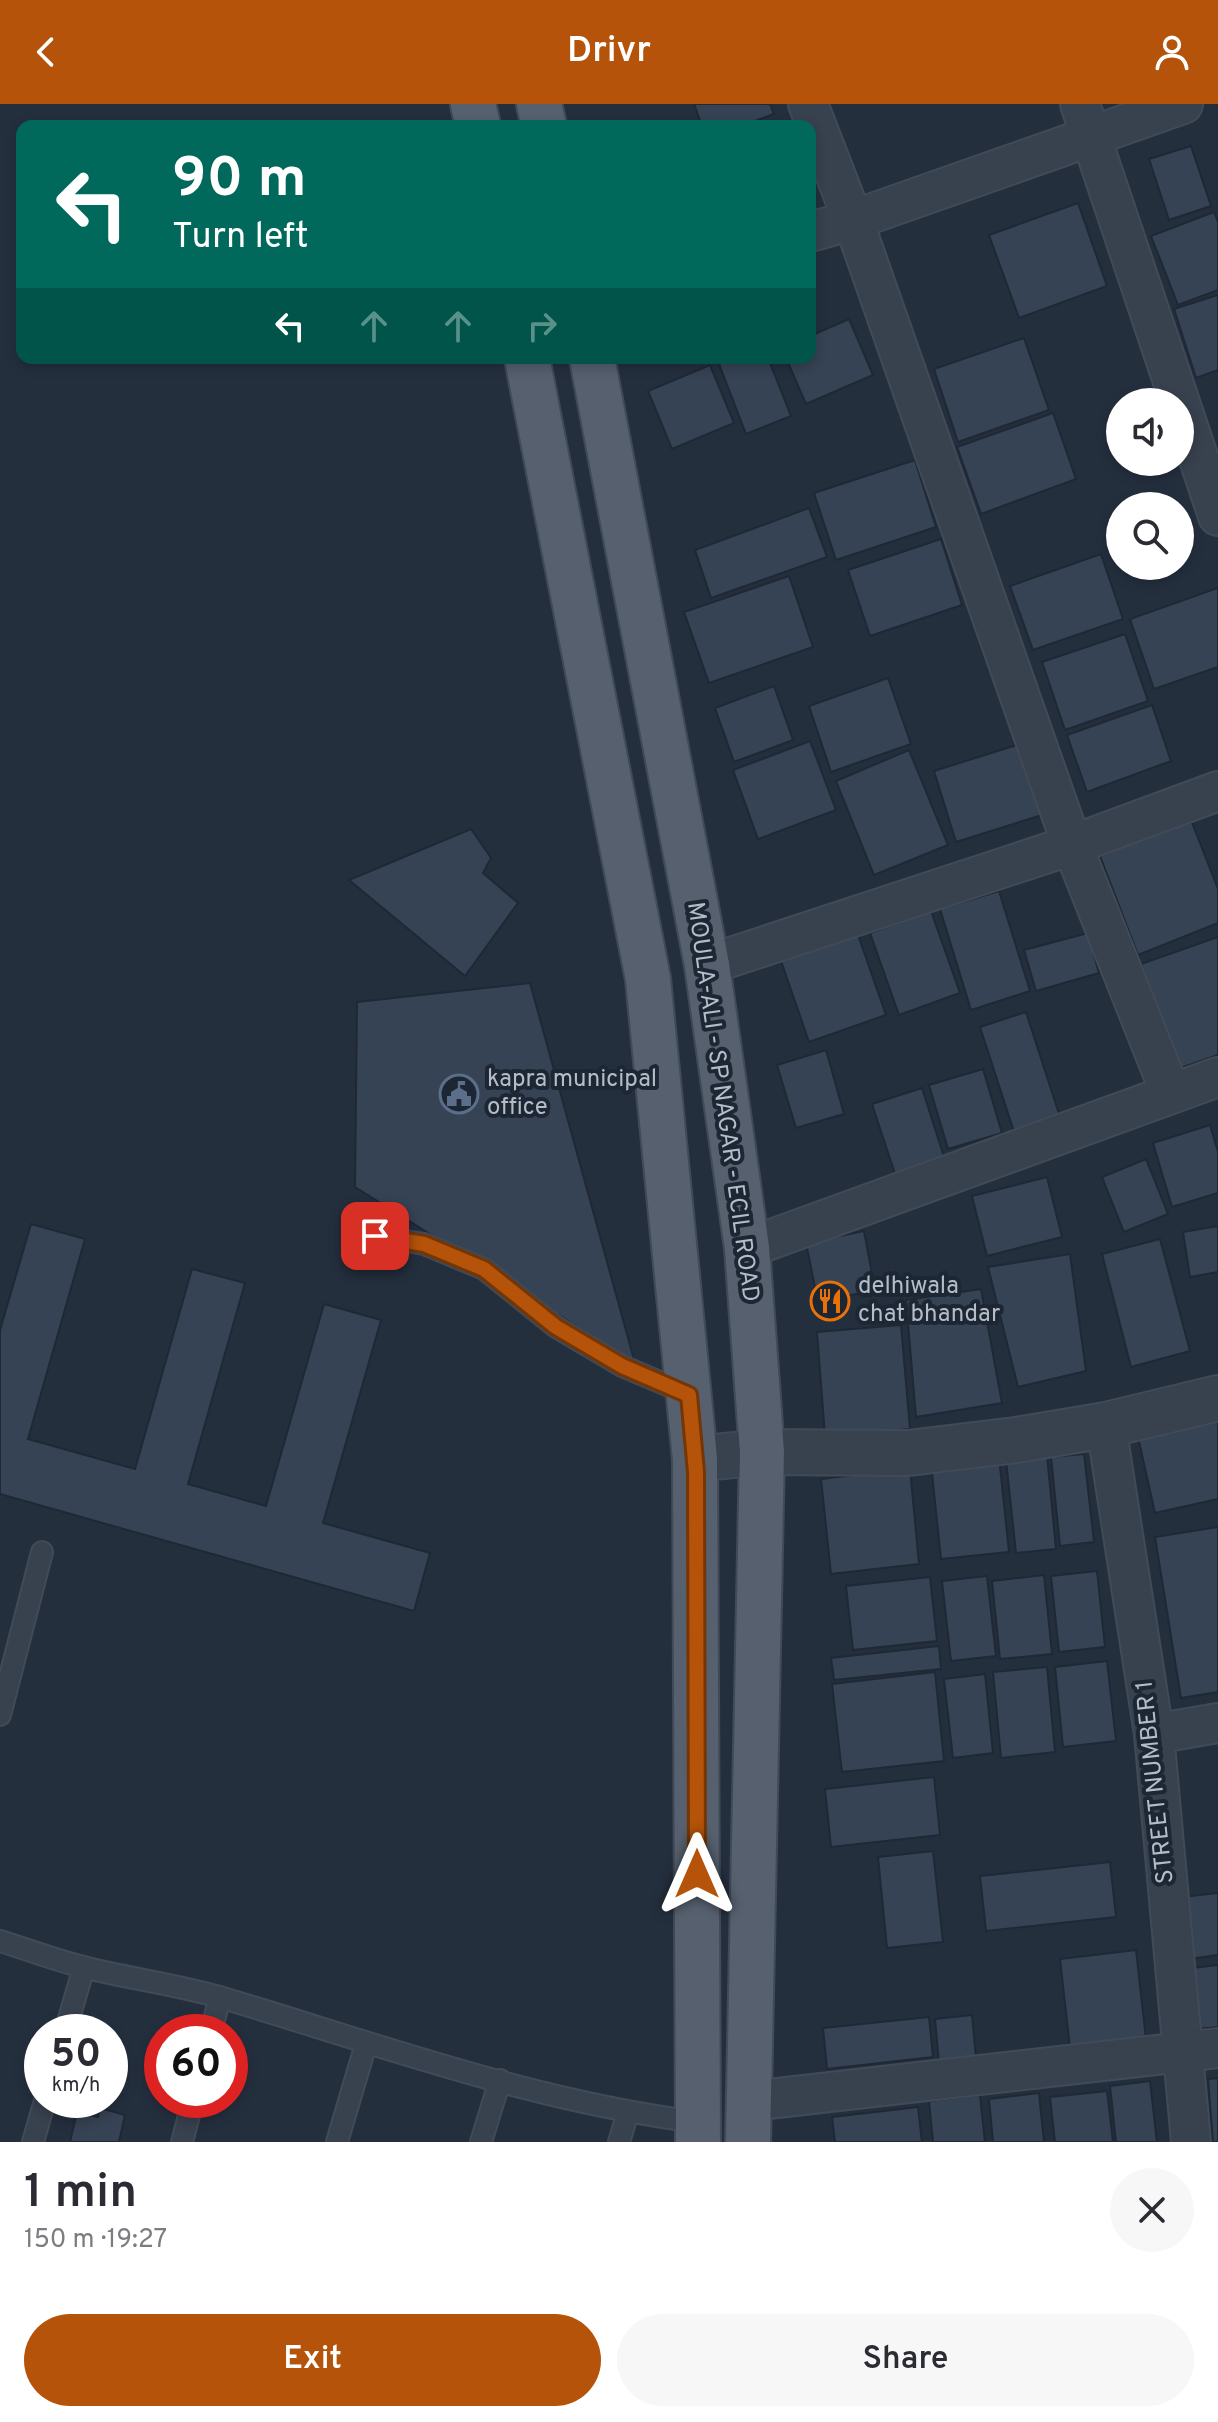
<!DOCTYPE html>
<meta charset="utf-8">
<style>
:root{--surface:#fff;--page:#f7f7f7;--text:#2b2b33;--muted:#7c7c81;--accent:#b45309}
body{margin:0;font-family:Overpass,sans-serif;background:var(--page);color:var(--text);height:100vh;display:flex;flex-direction:column;font-size:30px;white-space:nowrap}
*{box-sizing:border-box;margin:0}
p{font-size:26px;color:var(--muted)}
.icon{flex:none;width:44px;height:44px;fill:none;stroke:currentColor;stroke-width:2;stroke-linecap:round;stroke-linejoin:round}
.map{position:relative;height:2038px;overflow:hidden}
.panel{display:flex;flex-direction:column;background:var(--surface);flex:1}
.panel>*{flex:none}
.top-card{position:absolute;left:16px;top:16px;width:800px;height:244px;border-radius:16px;box-shadow:0 4px 12px #0003;background:#00695c;color:#fff;overflow:hidden}
.buttons{position:absolute;left:1106px;top:284px;display:grid;gap:16px}
.buttons a{display:grid;place-items:center;width:88px;height:88px;border-radius:50%;background:var(--surface);box-shadow:0 4px 12px #0003;font-size:40px}
.speed{position:absolute;left:24px;top:1910px;display:flex;gap:16px;font-size:40px;font-weight:700;text-align:center}
.speed>*{display:grid;place-content:center;width:104px;height:104px;border-radius:50%;background:var(--surface);box-shadow:0 4px 12px #0003;line-height:1}
.speed small{font-size:20px;font-weight:400}
.speed .limit{border:12px solid #d22;background:#fff;color:#111}
.pin{position:absolute;display:grid;place-items:center;width:68px;height:68px;color:#fff;margin:-34px;border-radius:16px;box-shadow:0 4px 12px #0006}
.me{position:absolute;width:88px;margin:-44px;rotate:0deg;stroke-linejoin:round;filter:drop-shadow(0 0 6px #0008)}
.turn{display:flex;align-items:center;gap:28px;height:168px;padding:0 24px;font-size:36px}
.turn .icon{width:104px;height:104px;stroke-width:2.5}
.turn b{display:block;font-size:56px;line-height:68px}
.lanes{display:flex;align-items:center;height:76px;padding:0 24px;background:#0003;justify-content:center;gap:40px;direction:ltr}
.lanes .off{opacity:.35}
.round{display:grid;place-items:center;flex:none;width:84px;height:84px;border-radius:42px;background:var(--page)}
.head{display:flex;align-items:center;justify-content:space-between;height:136px;padding:0 24px}
h1{font-size:48px;font-weight:600;line-height:60px}
.cta{display:flex;gap:16px;margin-top:auto;padding:16px 24px}
.cta a{flex:1;height:92px;border-radius:48px;background:var(--accent);color:#fff;font-size:32px;font-weight:600;line-height:92px;text-align:center}
.cta a+a{background:var(--page);color:var(--text)}
header{display:flex;justify-content:space-between;align-items:center;height:104px;padding:0 24px;background:var(--accent);color:#fff;font-size:36px;font-weight:600}
.map>svg:first-child{display:block}
.building{fill:#364354;stroke:#1f2835;stroke-width:2}
.lines{fill:none;stroke-linecap:round;stroke-linejoin:round}
.service-casing{stroke:#414a57;stroke-width:24}
.minor-casing{stroke:#414a57;stroke-width:42}
.tertiary-casing{stroke:#414a57;stroke-width:48}
.primary-casing{stroke:#414a57;stroke-width:48}
.service{stroke:#38414e;stroke-width:20}
.minor{stroke:#38414e;stroke-width:38}
.tertiary{stroke:#38414e;stroke-width:44}
.primary{stroke:#56606e;stroke-width:44}
.route-casing{stroke:#753606;stroke-width:20}
.route{stroke:#b45309;stroke-width:14}
.labels{text-anchor:middle;dominant-baseline:central;stroke-width:8;stroke-linejoin:round;paint-order:stroke}
.poi-label{font-size:24px;fill:#b4bcc9;stroke:#1d2633;text-anchor:start}
.street-label{font-size:24px;fill:#b4bcc9;stroke:#1d2633}
</style>
<header><svg class="icon" aria-label="back" viewBox="0 0 24 24"><path d="M15 5l-7 7 7 7"/></svg>Drivr<svg class="icon" aria-label="person" viewBox="0 0 24 24"><circle cx="12" cy="8" r="4"/><path d="M4 21q1-7 8-7t8 7"/></svg></header>
<div class="map">
<svg width="1218" height="2038" viewBox="0 0 1218 2038">
<rect width="100%" height="100%" fill="#242f3e"/>
<!-- building -->
<g class="building">
<polygon points="694,0 770,0 774,10 741,22 702,22"/>
<polygon points="1191,42 1211,102 1169,116 1149,55"/>
<polygon points="1078,99 1107,182 1019,214 989,131"/>
<polygon points="1214,108 1218,118 1218,186 1178,201 1151,132"/>
<polygon points="1218,191 1218,266 1196,274 1174,205"/>
<polygon points="849,215 873,271 806,300 786,254 810,254 810,232"/>
<polygon points="1024,234 1049,306 958,338 934,265"/>
<polygon points="734,254 768,254 791,312 746,330 719,260"/>
<polygon points="710,261 734,319 672,345 648,287"/>
<polygon points="1053,309 1076,375 981,410 957,343"/>
<polygon points="915,356 936,423 836,456 814,389"/>
<polygon points="809,404 827,453 711,494 695,446"/>
<polygon points="941,435 962,501 870,532 848,466"/>
<polygon points="1101,450 1123,515 1033,546 1010,482"/>
<polygon points="789,472 813,543 709,579 684,508"/>
<polygon points="1218,484 1218,563 1154,585 1130,515"/>
<polygon points="1125,530 1148,597 1065,626 1042,558"/>
<polygon points="888,574 911,640 831,668 809,602"/>
<polygon points="774,582 793,636 734,658 715,604"/>
<polygon points="1152,601 1171,657 1087,688 1067,631"/>
<polygon points="810,637 836,706 758,735 733,666"/>
<polygon points="1020,640 1042,711 956,738 934,667"/>
<polygon points="909,646 948,741 874,771 836,677"/>
<polygon points="1191,716 1218,785 1218,819 1138,851 1100,752"/>
<polygon points="471,725 491,754 483,769 518,799 465,872 349,776"/>
<polygon points="999,787 1030,887 971,906 940,805"/>
<polygon points="931,807 960,889 899,911 870,829"/>
<polygon points="857,828 886,911 809,938 780,854"/>
<polygon points="1088,829 1099,869 1036,887 1024,846"/>
<polygon points="1218,833 1218,951 1178,965 1141,860"/>
<polygon points="530,879 635,1259 355,1083 357,898"/>
<polygon points="1026,908 1062,1019 1016,1034 980,923"/>
<polygon points="826,946 844,1010 796,1024 777,961"/>
<polygon points="983,965 1002,1029 948,1045 929,981"/>
<polygon points="922,984 945,1056 896,1073 872,1000"/>
<polygon points="1210,1021 1218,1048 1218,1089 1172,1103 1153,1039"/>
<polygon points="1146,1055 1168,1110 1124,1128 1102,1073"/>
<polygon points="1047,1073 1062,1133 987,1152 972,1092"/>
<polygon points="31,1120 85,1135 28,1335 135,1365 192,1165 245,1179 188,1380 266,1402 324,1200 381,1216 323,1419 430,1449 414,1507 0,1390 0,1226"/>
<polygon points="1218,1122 1218,1168 1190,1173 1183,1128"/>
<polygon points="864,1127 875,1186 818,1198 806,1139"/>
<polygon points="1160,1135 1190,1247 1131,1263 1102,1150"/>
<polygon points="1070,1150 1086,1267 1018,1283 988,1163"/>
<polygon points="981,1185 1002,1299 916,1313 906,1196"/>
<polygon points="901,1221 910,1325 825,1332 817,1228"/>
<polygon points="1218,1316 1218,1395 1155,1409 1138,1333"/>
<polygon points="1084,1350 1094,1438 1060,1442 1051,1353"/>
<polygon points="1047,1351 1056,1445 1016,1449 1006,1356"/>
<polygon points="999,1353 1009,1448 941,1455 931,1360"/>
<polygon points="910,1364 919,1460 831,1470 821,1375"/>
<polygon points="1218,1423 1218,1588 1181,1594 1155,1433"/>
<polygon points="1097,1467 1105,1543 1059,1548 1051,1472"/>
<polygon points="1044,1471 1052,1550 1000,1555 992,1477"/>
<polygon points="987,1472 996,1552 951,1557 942,1477"/>
<polygon points="930,1473 937,1537 853,1546 846,1482"/>
<polygon points="939,1542 941,1565 834,1576 831,1554"/>
<polygon points="1107,1557 1116,1637 1063,1643 1055,1563"/>
<polygon points="1047,1563 1055,1648 1001,1654 993,1568"/>
<polygon points="935,1568 944,1657 842,1668 832,1580"/>
<polygon points="985,1570 993,1649 953,1654 944,1575"/>
<polygon points="934,1673 940,1731 831,1743 825,1685"/>
<polygon points="933,1747 943,1838 887,1844 878,1753"/>
<polygon points="1110,1758 1116,1813 986,1827 980,1772"/>
<polygon points="1218,1789 1218,1851 1189,1855 1182,1793"/>
<polygon points="1136,1846 1146,1935 1070,1944 1060,1855"/>
<polygon points="1218,1861 1218,1923 1198,1925 1192,1864"/>
<polygon points="972,1911 976,1954 939,1959 935,1915"/>
<polygon points="929,1913 933,1953 827,1965 823,1924"/>
<polygon points="1218,1974 1218,2038 1213,2038 1208,1975"/>
<polygon points="1150,1977 1157,2038 1116,2038 1110,1982"/>
<polygon points="1107,1987 1113,2038 1055,2038 1050,1993"/>
<polygon points="1039,1989 1044,2038 993,2038 989,1995"/>
<polygon points="980,1991 985,2038 933,2038 929,1997"/>
<polygon points="918,2003 922,2038 835,2038 832,2013"/>
<polygon points="100,2004 125,2011 119,2038 70,2038 77,2008 98,2013"/>
</g>
<g class="lines">
<defs>
<g id="service">
<polyline points="375,1132 424,1140 484,1165 556,1223 622,1262 688,1290"/>
<polyline points="0,1611 42,1448"/>
<path d="M0,1837C29,1846 58,1857 87,1864C132,1875 179,1881 223,1894C380,1941 536,1998 698,2018"/>
<polyline points="65,1928 84,1863"/>
<polyline points="211,1928 220,1893"/>
<polyline points="33,2038 45,1996"/>
<polyline points="182,2038 193,1996"/>
<polyline points="337,2038 366,1940"/>
<polyline points="481,2038 500,1976"/>
<polyline points="619,2038 628,2008"/>
</g>
<g id="minor">
<polyline points="808,0 853,116 1072,741 1171,990"/>
<polyline points="1080,0 1218,412"/>
<polyline points="810,128 853,116 1183,0"/>
<polyline points="707,861 1072,741 1218,687"/>
<polyline points="747,1144 1218,973"/>
<polyline points="1106,1321 1154,1630 1191,2038"/>
<polyline points="1154,1630 1218,1619"/>
<polyline points="751,1997 1218,1944"/>
</g>
<polyline id="tertiary" points="695,1355 762,1348 908,1349 1016,1336 1106,1321 1218,1294"/>
<g id="primary">
<polyline points="473,0 478,22"/>
<polyline points="539,0 544,22"/>
<polyline points="527,254 648,875 695,1355 698,2038"/>
<polyline points="592,254 707,861 747,1144 762,1348 748,2038"/>
</g>
</defs>
<!-- service casing -->
<use href="#service" class="service-casing"/>
<!-- minor casing -->
<use href="#minor" class="minor-casing"/>
<!-- tertiary casing -->
<use href="#tertiary" class="tertiary-casing"/>
<!-- primary casing -->
<use href="#primary" class="primary-casing"/>
<!-- service -->
<use href="#service" class="service"/>
<!-- minor -->
<use href="#minor" class="minor"/>
<!-- tertiary -->
<use href="#tertiary" class="tertiary"/>
<!-- primary -->
<use href="#primary" class="primary"/>
</g>
<g class="lines">
<defs>
<polyline id="route" points="375,1132 424,1140 484,1165 556,1223 622,1262 689,1291 696,1368 697,1770"/>
</defs>
<!-- route casing -->
<use href="#route" class="route-casing"/>
<!-- route -->
<use href="#route" class="route"/>
</g>
<!-- icons -->
<defs>
<symbol id="civic-ring" viewBox="-11 -11 22 22"><circle r="9.5" fill="#1d2633" stroke="#5c6f8a" stroke-width="1.5"/><path d="M-.6-6.5H3V-4.5H.6V-3L4-1V1h2V6H-6V1h2V-1L-.6-3ZM-1.2 2.5V6h2.4V2.5Z" fill="#5c6f8a"/></symbol>
<symbol id="restaurant-ring" viewBox="-11 -11 22 22"><circle r="9.5" fill="#1d2633" stroke="#e8710a" stroke-width="1.5"/><path d="M-5-6h1v4h1v-4h1v4h1v-4h1v5L-1.5 .5V6h-2V.5L-5-1ZM5-6V6H3V1.5H1.5Q1.5-4 5-6Z" fill="#e8710a"/></symbol>
</defs>
<g fill-rule="evenodd">
<use href="#civic-ring" x="437" y="968" width="44" height="44"/>
<use href="#restaurant-ring" x="808" y="1175" width="44" height="44"/>
</g>
<g class="labels">
<!-- poi labels -->
<g class="poi-label">
<text x="487" y="976">kapra municipal<tspan x="487" dy="28">office</tspan></text>
<text x="858" y="1183">delhiwala<tspan x="858" dy="28">chat bhandar</tspan></text>
</g>
<!-- street labels -->
<g class="street-label">
<text transform="translate(722 998) rotate(82)">MOULA-ALI - SP NAGAR - ECIL ROAD</text>
<text transform="translate(1156 1678) rotate(-96)">STREET NUMBER 1</text>
</g>
</g>
</svg>
<div class="buttons">
<a><svg class="icon" aria-label="sound" viewBox="0 0 24 24"><path d="M4 9h4l5-4v14l-5-4H4zM17 9q2 3 0 6"/></svg></a>
<a><svg class="icon" aria-label="search" viewBox="0 0 24 24"><circle cx="10" cy="10" r="6"/><path d="M15 15l6 6"/></svg></a>
</div>
<div class="speed"><div>50<small>km/h</small></div><div class="limit">60</div></div>
<div class="pin" style="left:375px;top:1132px;background:#d93025"><svg class="icon" aria-label="arrive" viewBox="0 0 24 24"><path d="M6 21V4h12l-3 4 3 4H6"/></svg></div>
<svg class="me" style="left:697px;top:1770px" viewBox="-20 -20 40 40"><path d="M0-17L14 15 0 8-14 15z" fill="#b45309" stroke="#fff" stroke-width="4"/></svg>
<div class="top-card">
<div class="turn"><svg class="icon" aria-label="left" viewBox="0 0 24 24"><path d="M17 20v-9H6M10 6l-5 5 5 5"/></svg><div><b>90 m</b>Turn left</div></div>
<div class="lanes"><svg class="icon" aria-label="left" viewBox="0 0 24 24"><path d="M17 20v-9H6M10 6l-5 5 5 5"/></svg><svg class="icon off" aria-label="ahead" viewBox="0 0 24 24"><path d="M12 20V5M6 11l6-6 6 6"/></svg><svg class="icon off" aria-label="ahead" viewBox="0 0 24 24"><path d="M12 20V5M6 11l6-6 6 6"/></svg><svg class="icon off" aria-label="right" viewBox="0 0 24 24"><path d="M7 20v-9h11M14 6l5 5-5 5"/></svg></div>
</div>
</div>
<section class="panel">
<div class="head"><div><h1>1 min</h1><p>150 m · 19:27</p></div><a class="round"><svg class="icon" aria-label="close" viewBox="0 0 24 24"><path d="M6 6l12 12M18 6L6 18"/></svg></a></div>
<div class="cta"><a>Exit</a><a>Share</a></div>
</section>
